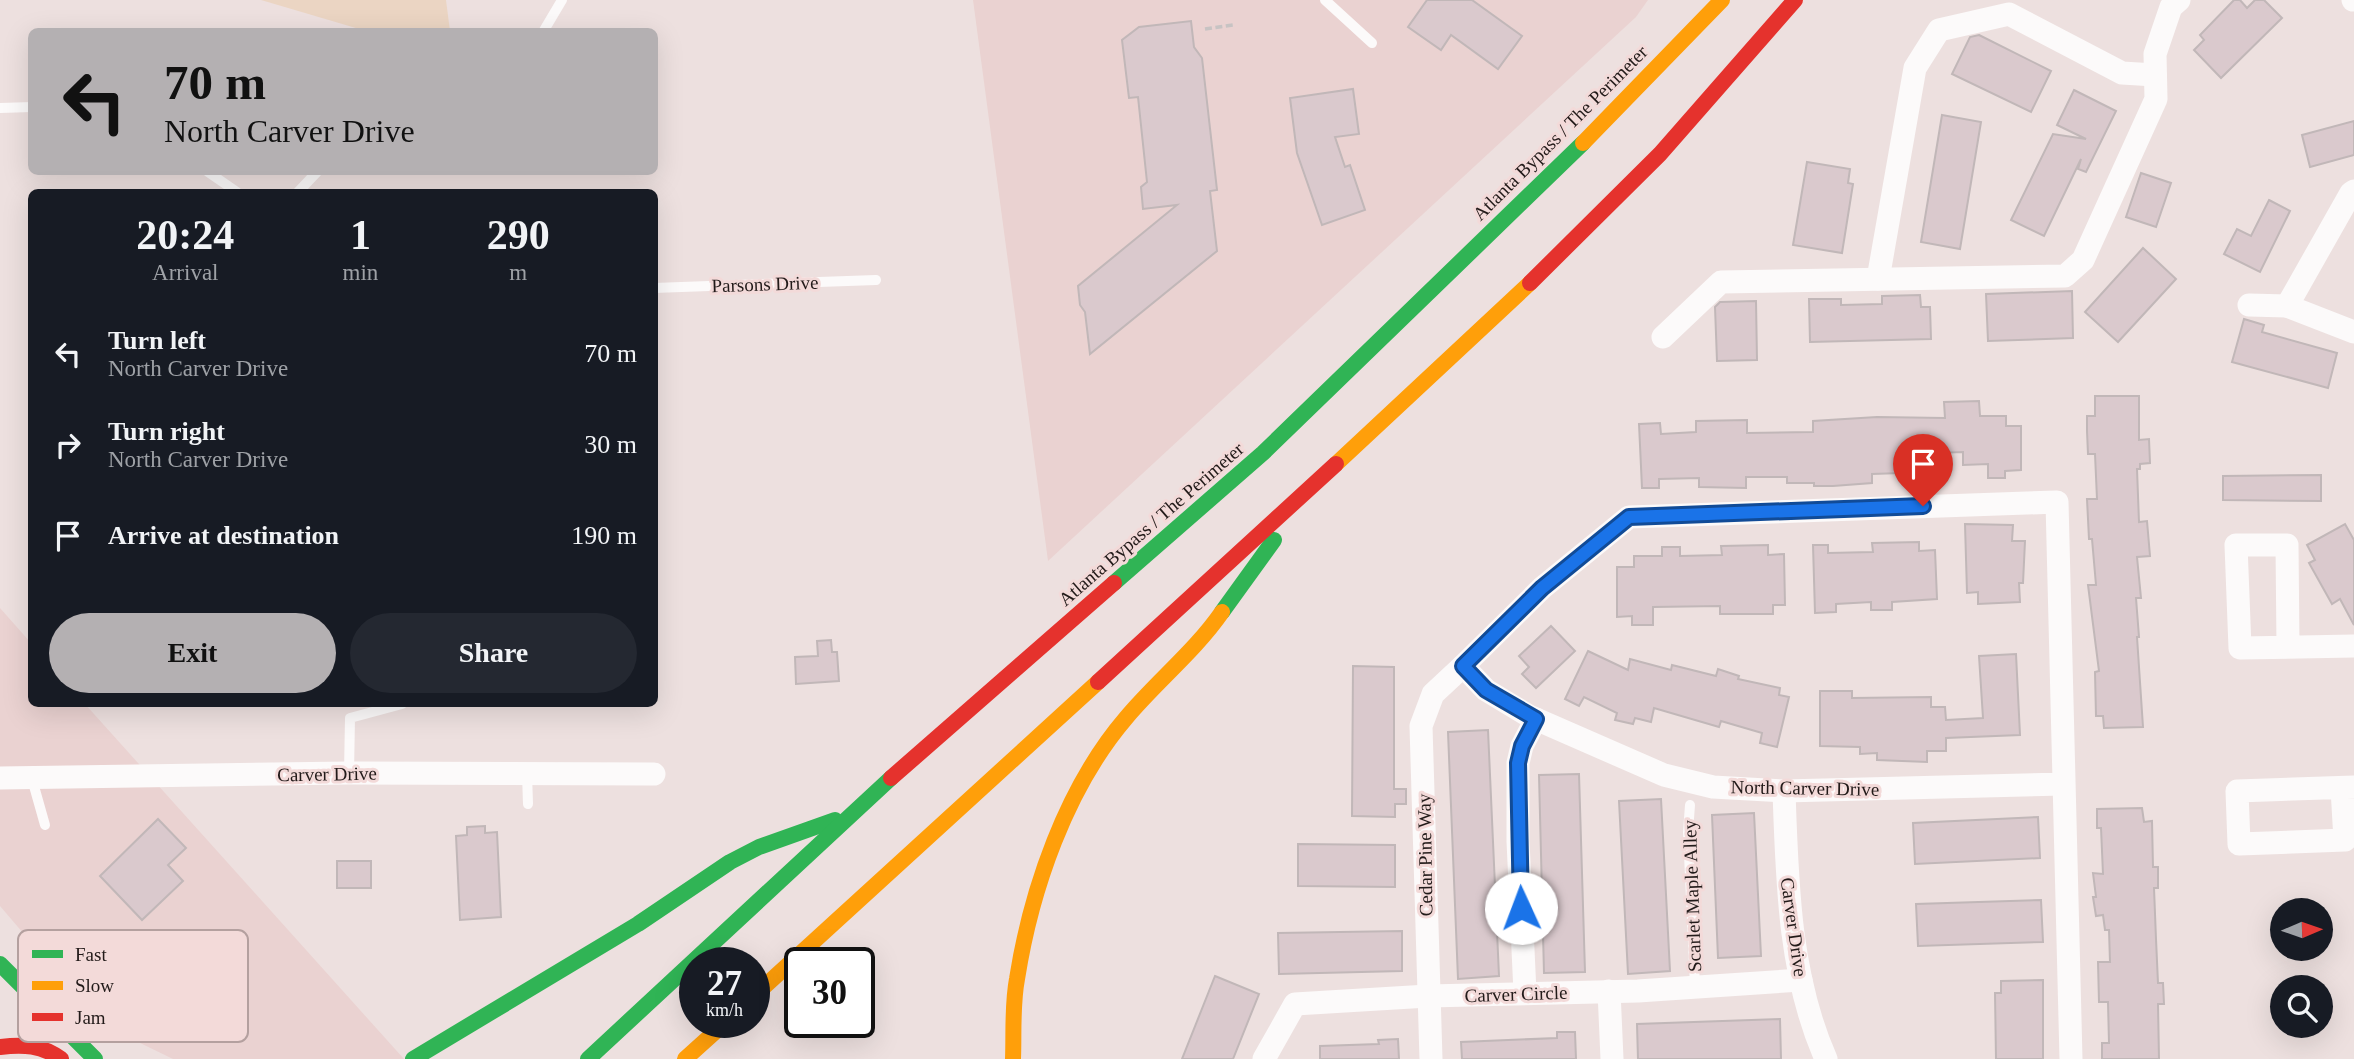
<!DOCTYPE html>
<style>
:root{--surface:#171b24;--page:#242831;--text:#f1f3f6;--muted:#9ea1a6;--accent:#b4b0b2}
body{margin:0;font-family:"Times New Roman",serif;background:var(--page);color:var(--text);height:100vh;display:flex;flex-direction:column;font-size:26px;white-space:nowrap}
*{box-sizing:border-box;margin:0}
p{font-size:23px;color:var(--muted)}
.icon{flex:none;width:38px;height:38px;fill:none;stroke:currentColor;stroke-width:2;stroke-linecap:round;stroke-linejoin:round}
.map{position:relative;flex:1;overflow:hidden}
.drawer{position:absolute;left:28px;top:189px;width:630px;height:518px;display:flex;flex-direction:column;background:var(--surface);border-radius:10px;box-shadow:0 7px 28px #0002}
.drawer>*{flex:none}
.guide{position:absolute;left:28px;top:28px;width:630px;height:147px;border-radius:10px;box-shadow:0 7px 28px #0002;background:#b4b0b2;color:#111;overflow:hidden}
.needle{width:46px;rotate:88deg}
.fabs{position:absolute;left:2270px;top:898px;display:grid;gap:14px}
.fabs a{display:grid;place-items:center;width:63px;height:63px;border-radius:50%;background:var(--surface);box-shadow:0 7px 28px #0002;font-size:35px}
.speed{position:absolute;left:679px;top:947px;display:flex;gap:14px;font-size:35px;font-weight:700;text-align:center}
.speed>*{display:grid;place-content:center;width:91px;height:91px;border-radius:50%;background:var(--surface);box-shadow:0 7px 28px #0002;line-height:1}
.speed small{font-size:18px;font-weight:400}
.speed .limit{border:4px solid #111;border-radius:10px;background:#fff;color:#111}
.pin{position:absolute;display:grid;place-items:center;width:60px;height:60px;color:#fff;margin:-72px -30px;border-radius:50% 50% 50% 0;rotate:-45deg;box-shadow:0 0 7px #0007}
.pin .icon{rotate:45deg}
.me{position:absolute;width:77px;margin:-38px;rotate:358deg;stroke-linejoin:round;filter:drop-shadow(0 0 5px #0008)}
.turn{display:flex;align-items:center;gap:24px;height:147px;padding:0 21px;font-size:32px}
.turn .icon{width:91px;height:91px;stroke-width:2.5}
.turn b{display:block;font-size:49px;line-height:60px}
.eta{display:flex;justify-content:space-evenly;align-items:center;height:119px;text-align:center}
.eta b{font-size:42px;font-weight:700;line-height:49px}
.primary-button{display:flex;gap:14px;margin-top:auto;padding:14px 21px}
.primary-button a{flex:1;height:80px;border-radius:42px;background:var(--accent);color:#111;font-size:28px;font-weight:700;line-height:80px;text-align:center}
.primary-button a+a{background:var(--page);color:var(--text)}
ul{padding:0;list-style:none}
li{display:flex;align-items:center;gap:21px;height:91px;padding:0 21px}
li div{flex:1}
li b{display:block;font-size:26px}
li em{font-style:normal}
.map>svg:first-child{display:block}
.built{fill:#ead2d1}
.green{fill:#ebd5c3}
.building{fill:#dac9cd;stroke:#c1b7b8;stroke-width:2}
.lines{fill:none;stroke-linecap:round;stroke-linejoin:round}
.path{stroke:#c7c3c3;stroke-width:3.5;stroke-dasharray:7 3.5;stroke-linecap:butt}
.lane{stroke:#fcfafa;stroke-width:10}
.street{stroke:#fcfafa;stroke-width:23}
.fast{stroke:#30b455;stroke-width:16}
.slow{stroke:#ff9f0a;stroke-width:16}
.jam{stroke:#e5322d;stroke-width:16}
.route-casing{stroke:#114b97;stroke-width:18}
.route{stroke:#1a73e8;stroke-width:12}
.labels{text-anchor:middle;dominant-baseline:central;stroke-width:6;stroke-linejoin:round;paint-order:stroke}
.street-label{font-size:19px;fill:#221a19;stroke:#f3dad9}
.key{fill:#f3dad9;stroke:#b4a09f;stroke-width:2}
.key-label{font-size:19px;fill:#221a19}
</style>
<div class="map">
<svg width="2354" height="1059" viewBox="0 0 2354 1059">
<rect width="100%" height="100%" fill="#ede0df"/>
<!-- built -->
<g class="built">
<polygon points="973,0 1648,0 1636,17 1048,561"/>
<polygon points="0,608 31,643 32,704 85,704 404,1059 173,1059 101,1024 0,906"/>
</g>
<!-- green -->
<polygon class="green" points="261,0 446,0 450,31 366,31"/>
<!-- building -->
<g class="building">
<polygon points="1427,0 1472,0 1522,36 1498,69 1451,35 1441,50 1408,27"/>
<polygon points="2234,0 2240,0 2247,8 2255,0 2264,0 2282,18 2221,78 2194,50 2204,40 2200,35"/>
<polygon points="1191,21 1194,47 1202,58 1217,190 1210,191 1217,251 1090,354 1085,312 1080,305 1078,286 1177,205 1143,209 1141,187 1147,182 1138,97 1129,98 1122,40 1139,27"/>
<polygon points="1979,35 2051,71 2031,112 1952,74 1970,37"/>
<polygon points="1353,89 1359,134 1335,137 1345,167 1350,165 1365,210 1322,225 1297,153 1290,98"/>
<polygon points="2074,90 2116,111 2086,172 2078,169 2081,159 2044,236 2011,220 2053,134 2086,139 2057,125"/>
<polygon points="1942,115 1981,122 1960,249 1921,242"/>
<polygon points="2354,121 2354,155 2310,167 2302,135"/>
<polygon points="1807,162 1850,169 1848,183 1853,184 1842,253 1793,245"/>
<polygon points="2141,173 2171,183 2156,227 2126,217"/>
<polygon points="2269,200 2290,211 2260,272 2224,254 2237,229 2251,236"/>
<polygon points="2143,248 2176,279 2118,342 2085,312"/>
<polygon points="2072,291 2073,338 1988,341 1986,294"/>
<polygon points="1920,295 1921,307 1930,307 1931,339 1810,342 1809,299 1841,299 1841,305 1882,304 1882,296"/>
<polygon points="1756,301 1757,360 1717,361 1715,307 1720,302"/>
<polygon points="2244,319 2264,325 2262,332 2337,353 2328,388 2232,362"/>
<polygon points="2095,396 2139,396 2139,440 2149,439 2150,463 2140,464 2140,469 2137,469 2139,522 2147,521 2150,556 2137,557 2141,598 2136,598 2139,637 2137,637 2143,727 2104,728 2103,716 2096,716 2095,672 2099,671 2088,585 2096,585 2092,539 2089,539 2087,499 2097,499 2095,454 2088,454 2087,431 2087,416 2095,416"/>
<polygon points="1979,401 1980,416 2006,416 2006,426 2021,426 2021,470 2005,471 2005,478 1988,478 1988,464 1963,465 1963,452 1935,453 1935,473 1919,473 1919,482 1901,482 1901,473 1872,474 1872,483 1833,486 1814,486 1814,483 1787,483 1787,477 1746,477 1746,488 1699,487 1699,478 1659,479 1659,488 1642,488 1639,424 1660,423 1661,434 1696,432 1696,421 1747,420 1747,433 1813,432 1813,421 1877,417 1945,418 1944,402"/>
<polygon points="2321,475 2321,501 2223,500 2223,476"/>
<polygon points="1965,524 2013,525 2012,541 2025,541 2023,583 2019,583 2020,602 1978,604 1978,592 1967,593"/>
<polygon points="2345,524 2354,540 2354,625 2340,599 2332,604 2309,563 2315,560 2307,545"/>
<polygon points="1919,542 1919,551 1935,550 1937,599 1892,602 1892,610 1871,610 1871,602 1836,604 1836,612 1815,613 1813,545 1828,545 1828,553 1873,552 1872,543"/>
<polygon points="1768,545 1768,555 1784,554 1785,605 1773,605 1773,614 1720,614 1720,606 1653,607 1653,625 1632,625 1632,616 1617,617 1617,567 1634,567 1634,556 1662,556 1662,547 1680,547 1680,556 1722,555 1721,546"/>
<polygon points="1551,626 1575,651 1536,688 1522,674 1529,667 1519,656"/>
<polygon points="831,640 832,652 837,652 839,681 796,684 795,657 818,656 817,641"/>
<polygon points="1588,651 1628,670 1630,659 1671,670 1672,665 1716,676 1718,669 1739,676 1738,679 1780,688 1779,695 1789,697 1777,747 1760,743 1762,733 1721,721 1719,727 1654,708 1651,722 1635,718 1633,724 1615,720 1617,713 1584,697 1579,706 1565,699"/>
<polygon points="2016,654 2020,735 1946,738 1946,751 1927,751 1927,762 1877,760 1877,753 1860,754 1860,747 1820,746 1820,691 1852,691 1852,698 1931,697 1931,707 1945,707 1946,720 1983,718 1979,656"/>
<polygon points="1353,666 1394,667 1394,789 1406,789 1406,804 1395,804 1395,817 1352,816"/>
<polygon points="1488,730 1499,976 1458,979 1448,732"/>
<polygon points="1579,774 1585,972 1544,973 1539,775"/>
<polygon points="1661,799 1670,971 1628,974 1619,801"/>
<polygon points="2142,808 2144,822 2152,821 2153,867 2158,867 2158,888 2154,888 2156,939 2158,983 2163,983 2164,1004 2158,1004 2159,1059 2102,1059 2102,1043 2109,1043 2108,1002 2099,1002 2098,962 2110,962 2109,930 2105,930 2103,915 2096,916 2093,897 2096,897 2093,873 2103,874 2101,828 2097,828 2097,809"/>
<polygon points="1754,813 1761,956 1718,958 1712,815"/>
<polygon points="2038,817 2040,858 1915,864 1913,823"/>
<polygon points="158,819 186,848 168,865 183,881 142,920 100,876"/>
<polygon points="485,826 485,833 497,832 501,917 460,920 456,836 467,835 467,827"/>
<polygon points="1298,844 1395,845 1395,887 1298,886"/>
<rect x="337" y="861" width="34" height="27"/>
<polygon points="2041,900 2043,942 1918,946 1916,904"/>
<polygon points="1402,931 1402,971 1279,974 1278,933"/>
<polygon points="1215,976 1259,994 1233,1059 1182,1059"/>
<polygon points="2043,980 2043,1059 1996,1059 1995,993 2001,993 2001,981"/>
<polygon points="1780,1019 1781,1059 1638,1059 1637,1024"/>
<polygon points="1557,1032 1575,1032 1576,1059 1462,1059 1461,1042 1557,1038"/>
<polygon points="1398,1039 1399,1059 1320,1059 1320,1046 1379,1044 1378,1040"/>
</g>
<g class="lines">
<!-- path -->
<polyline class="path" points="1205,29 1233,25"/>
<!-- lane -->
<g class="lane">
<polyline points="1325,0 1372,43"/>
<polyline points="543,32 562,0"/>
<polyline points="0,108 32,107"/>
<polyline points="208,172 237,192"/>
<polyline points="298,192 317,172"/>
<polyline points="654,288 876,280"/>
<polyline points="349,773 350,718 402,704"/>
<polyline points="527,774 528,804"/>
<polyline points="32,779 45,825"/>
<polyline points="1690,805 1688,832 1695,987"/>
</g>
<!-- street -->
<g class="street">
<polyline points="2353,0 2354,0"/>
<polyline points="2354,191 2351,193 2287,306 2354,332"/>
<polyline points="1878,279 1915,68 1939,30 2009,14 2122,73 2155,75"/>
<polyline points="2249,305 2287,306"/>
<polyline points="1663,337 1721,282 2065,276 2083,260 2156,99 2155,54 2171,7 2179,0"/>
<polyline points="2288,647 2287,545 2236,545 2240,648 2354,646"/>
<polyline points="0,778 349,773 654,774"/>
<polyline points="2063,784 1784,791 1713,787 1664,775 1529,716 1486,690 1463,666 1542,588 1629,517 2057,502 2071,1059"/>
<polyline points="2342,788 2345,840 2239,844 2237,791 2354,787"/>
<path d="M1784,791C1787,881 1789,976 1826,1059"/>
<polyline points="1609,991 1612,1059"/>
<polyline points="1525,993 1518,841 1518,763 1522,746 1536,719"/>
<polyline points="1264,1059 1295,1004 1428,996 1638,991 1801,980"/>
<polyline points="1431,1059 1421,726 1433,694 1463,666"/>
</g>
<!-- fast -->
<g class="fast">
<polyline points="1114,583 1263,453 1583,143"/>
<polyline points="1222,612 1274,540"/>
<polyline points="0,964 95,1059"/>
<polyline points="413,1059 638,924 730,862 759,847 835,820"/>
<polyline points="588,1059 891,778"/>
</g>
<!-- slow -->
<g class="slow">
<polyline points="1583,143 1722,0"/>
<polyline points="1336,464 1530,283"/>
<polyline points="754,996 1098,682"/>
<polyline points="685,1059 726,1022"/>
<path d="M1013,1059C1014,1033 1012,1005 1017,979C1031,890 1066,788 1126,718C1156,682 1195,651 1222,612"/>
</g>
<!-- jam -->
<g class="jam">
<polyline points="1530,283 1660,154 1795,0"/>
<polyline points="1098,682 1336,464"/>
<polyline points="891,778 1114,583"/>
<path d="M0,1047C23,1044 42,1045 61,1059"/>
</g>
</g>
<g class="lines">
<defs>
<polyline id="route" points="1521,908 1518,763 1522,746 1536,719 1486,690 1463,666 1542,588 1629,517 1923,506"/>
</defs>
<!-- route casing -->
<use href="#route" class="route-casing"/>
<!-- route -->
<use href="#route" class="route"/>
</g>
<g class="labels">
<!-- street labels -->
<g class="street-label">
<text transform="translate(1560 133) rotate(-45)">Atlanta Bypass / The Perimeter</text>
<text transform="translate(765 284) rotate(-2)">Parsons Drive</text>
<text transform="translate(1151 524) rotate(-41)">Atlanta Bypass / The Perimeter</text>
<text transform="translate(327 774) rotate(-1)">Carver Drive</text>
<text transform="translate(1805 788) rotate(1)">North Carver Drive</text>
<text transform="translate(1425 855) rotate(-91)">Cedar Pine Way</text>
<text transform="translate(1692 896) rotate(-92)">Scarlet Maple Alley</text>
<text transform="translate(1794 927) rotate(82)">Carver Drive</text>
<text transform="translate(1516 994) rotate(-2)">Carver Circle</text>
</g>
</g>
<!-- legend -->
<rect x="18" y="930" width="230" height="112" rx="10" class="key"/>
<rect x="32" y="950" width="31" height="8" fill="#30b455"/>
<rect x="32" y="981" width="31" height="9" fill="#ff9f0a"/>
<rect x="32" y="1013" width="31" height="8" fill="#e5322d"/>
<g class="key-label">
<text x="75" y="961">Fast</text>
<text x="75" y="992">Slow</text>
<text x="75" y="1024">Jam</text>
</g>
</svg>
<div class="fabs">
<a><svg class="needle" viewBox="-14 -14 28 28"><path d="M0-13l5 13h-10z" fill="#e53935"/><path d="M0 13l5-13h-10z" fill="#9ea1a6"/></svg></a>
<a><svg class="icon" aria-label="search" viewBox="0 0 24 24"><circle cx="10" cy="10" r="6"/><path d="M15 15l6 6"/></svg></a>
</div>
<div class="speed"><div>27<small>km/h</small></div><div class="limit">30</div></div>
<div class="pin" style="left:1923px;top:506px;background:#d93025"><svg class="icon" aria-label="arrive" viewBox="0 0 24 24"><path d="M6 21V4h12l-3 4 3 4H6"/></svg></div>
<svg class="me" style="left:1521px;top:908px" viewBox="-20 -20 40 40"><circle r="19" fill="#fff"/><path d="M0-13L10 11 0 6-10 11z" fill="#1a73e8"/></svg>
<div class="guide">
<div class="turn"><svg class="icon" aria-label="left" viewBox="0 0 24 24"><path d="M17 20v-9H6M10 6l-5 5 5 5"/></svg><div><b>70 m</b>North Carver Drive</div></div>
</div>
<section class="drawer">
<div class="eta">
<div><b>20:24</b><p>Arrival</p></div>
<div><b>1</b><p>min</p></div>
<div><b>290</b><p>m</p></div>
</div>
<ul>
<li><svg class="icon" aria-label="left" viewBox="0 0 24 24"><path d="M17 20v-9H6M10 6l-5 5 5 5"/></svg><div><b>Turn left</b><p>North Carver Drive</p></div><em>70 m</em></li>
<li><svg class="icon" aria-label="right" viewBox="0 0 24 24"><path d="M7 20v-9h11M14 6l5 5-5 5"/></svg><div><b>Turn right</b><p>North Carver Drive</p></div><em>30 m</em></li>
<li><svg class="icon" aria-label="arrive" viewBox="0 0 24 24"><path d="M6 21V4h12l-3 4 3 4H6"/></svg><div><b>Arrive at destination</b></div><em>190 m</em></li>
</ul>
<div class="primary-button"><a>Exit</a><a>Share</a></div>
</section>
</div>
